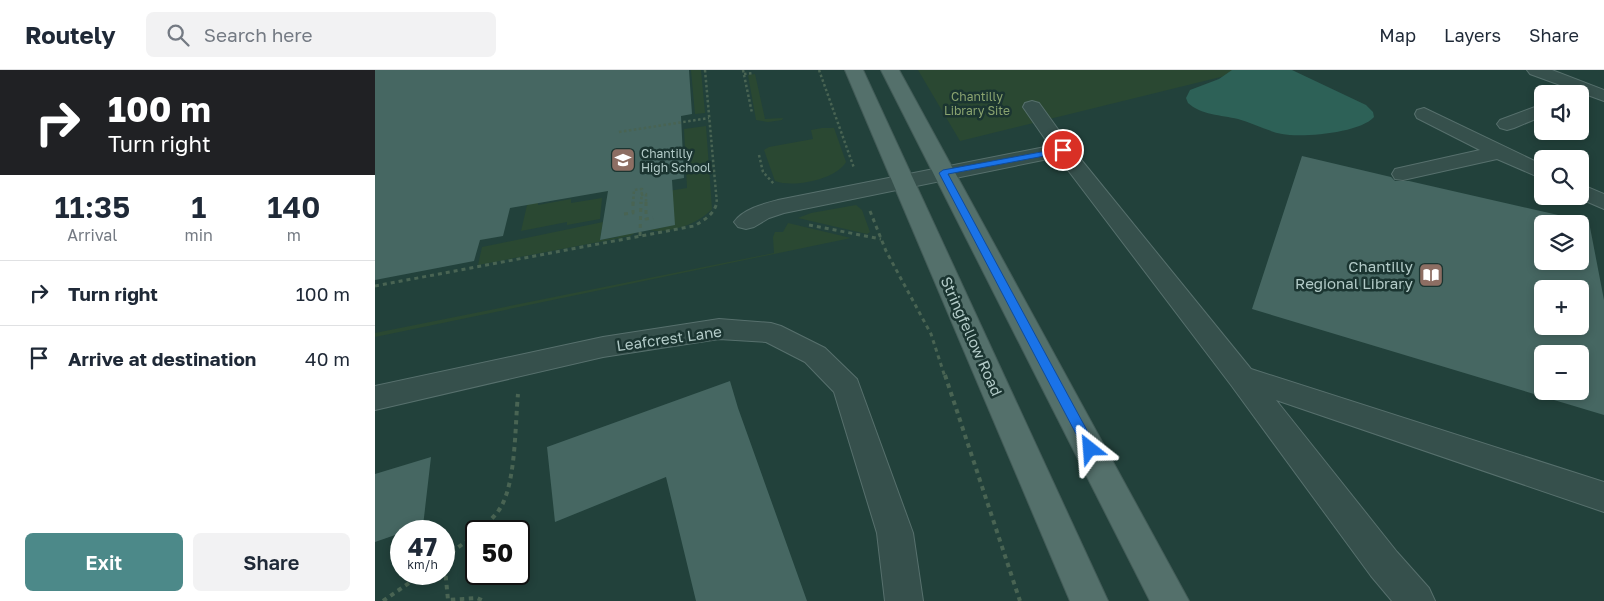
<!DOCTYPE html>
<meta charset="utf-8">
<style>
:root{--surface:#fff;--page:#f2f2f3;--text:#1f2937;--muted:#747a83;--line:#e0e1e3;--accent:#4c8989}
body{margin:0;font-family:"Golos Text",sans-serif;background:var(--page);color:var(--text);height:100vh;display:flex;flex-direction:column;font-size:19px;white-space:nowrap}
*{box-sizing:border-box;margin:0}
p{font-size:16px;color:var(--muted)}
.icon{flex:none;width:28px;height:28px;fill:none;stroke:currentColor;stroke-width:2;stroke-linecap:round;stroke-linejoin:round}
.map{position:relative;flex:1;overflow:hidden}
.panel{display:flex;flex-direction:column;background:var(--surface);width:375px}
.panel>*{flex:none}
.guide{background:#202124;color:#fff;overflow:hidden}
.controls{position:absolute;left:1159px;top:15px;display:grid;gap:10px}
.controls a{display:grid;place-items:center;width:55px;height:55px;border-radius:8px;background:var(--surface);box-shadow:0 2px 8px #0003;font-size:25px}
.speed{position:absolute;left:15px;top:450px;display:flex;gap:10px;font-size:25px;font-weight:700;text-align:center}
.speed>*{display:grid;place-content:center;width:65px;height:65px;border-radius:50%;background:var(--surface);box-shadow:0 2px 8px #0003;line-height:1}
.speed small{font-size:12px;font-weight:400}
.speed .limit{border:2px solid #111;border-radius:8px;background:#fff;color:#111}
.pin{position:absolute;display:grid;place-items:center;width:42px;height:42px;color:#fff;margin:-21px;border:2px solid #fff;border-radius:50%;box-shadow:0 1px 5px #0007}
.me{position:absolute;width:55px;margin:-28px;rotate:332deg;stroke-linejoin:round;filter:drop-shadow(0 0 4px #0008)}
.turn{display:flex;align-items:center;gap:18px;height:105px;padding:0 25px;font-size:22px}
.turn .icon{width:65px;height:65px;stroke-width:2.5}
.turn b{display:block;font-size:35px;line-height:42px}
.eta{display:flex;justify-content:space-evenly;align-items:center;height:85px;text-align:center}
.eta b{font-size:30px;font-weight:600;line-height:35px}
.cta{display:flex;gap:10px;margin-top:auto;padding:10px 25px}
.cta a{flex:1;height:58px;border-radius:8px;background:var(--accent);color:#fff;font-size:20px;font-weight:600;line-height:58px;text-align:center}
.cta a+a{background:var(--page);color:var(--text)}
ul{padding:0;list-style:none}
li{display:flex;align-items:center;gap:15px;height:65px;padding:0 25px;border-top:1px solid var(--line)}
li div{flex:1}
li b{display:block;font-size:19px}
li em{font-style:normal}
header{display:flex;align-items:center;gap:30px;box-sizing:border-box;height:70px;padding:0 25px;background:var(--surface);border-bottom:1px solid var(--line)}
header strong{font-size:24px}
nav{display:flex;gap:28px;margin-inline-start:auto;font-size:18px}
.search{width:350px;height:45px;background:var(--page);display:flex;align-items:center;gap:12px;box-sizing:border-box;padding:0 18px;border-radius:8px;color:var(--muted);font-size:19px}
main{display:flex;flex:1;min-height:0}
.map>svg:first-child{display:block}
.green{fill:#2a4832}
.water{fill:#2d6157}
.building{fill:#466762;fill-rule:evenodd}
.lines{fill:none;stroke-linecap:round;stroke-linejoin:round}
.minor-casing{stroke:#57706d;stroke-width:2}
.major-casing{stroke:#435c58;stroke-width:2}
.path-far2{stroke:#496453;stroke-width:2.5;stroke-dasharray:2.5 2.5;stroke-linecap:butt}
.path-far1{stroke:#496453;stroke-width:3;stroke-dasharray:4 4;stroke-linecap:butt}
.path{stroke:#496453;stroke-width:4;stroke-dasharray:4.5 4.5;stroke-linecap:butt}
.minor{fill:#36504c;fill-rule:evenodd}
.major{fill:#54706b;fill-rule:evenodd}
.route{fill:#1a73e8;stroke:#114b97}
.labels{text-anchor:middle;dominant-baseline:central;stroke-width:5;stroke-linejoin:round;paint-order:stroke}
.far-park-label{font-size:12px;fill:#8aa36f;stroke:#1b3531}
.far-poi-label{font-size:12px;fill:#b3cbc8;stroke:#1b3531;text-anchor:start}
.poi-label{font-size:15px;fill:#b3cbc8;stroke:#1b3531;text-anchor:end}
.street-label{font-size:15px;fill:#b3cbc8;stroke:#1b3531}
</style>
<header>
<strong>Routely</strong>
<div class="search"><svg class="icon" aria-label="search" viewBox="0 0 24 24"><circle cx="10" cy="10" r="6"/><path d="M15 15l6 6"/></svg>Search here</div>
<nav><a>Map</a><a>Layers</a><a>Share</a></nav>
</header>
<main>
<section class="panel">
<div class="guide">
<div class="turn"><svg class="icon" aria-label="right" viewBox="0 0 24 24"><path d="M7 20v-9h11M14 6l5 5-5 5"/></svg><div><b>100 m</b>Turn right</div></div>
</div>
<div class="eta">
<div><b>11:35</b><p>Arrival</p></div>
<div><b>1</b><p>min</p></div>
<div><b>140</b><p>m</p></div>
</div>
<ul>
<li><svg class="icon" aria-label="right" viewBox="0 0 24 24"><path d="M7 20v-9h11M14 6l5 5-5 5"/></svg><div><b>Turn right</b></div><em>100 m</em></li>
<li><svg class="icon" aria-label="arrive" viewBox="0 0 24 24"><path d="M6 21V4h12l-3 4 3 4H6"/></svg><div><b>Arrive at destination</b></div><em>40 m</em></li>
</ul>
<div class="cta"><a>Exit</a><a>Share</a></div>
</section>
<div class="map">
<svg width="1229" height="531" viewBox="0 0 1229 531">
<rect width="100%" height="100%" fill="#22413b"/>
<!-- green -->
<g class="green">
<polygon points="316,0 326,0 330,43 320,44"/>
<polygon points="543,0 874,0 585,71"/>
<polygon points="380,4 390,49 408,48 407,50 393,52 381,50 373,5"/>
<path d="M331,56L337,139C323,154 295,164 274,160V150L281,159L293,156L281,123L312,118L309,59Z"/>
<path d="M447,58H459L471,92C461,110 417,118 400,111L389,80L394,77L438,69L436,60Z"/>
<polygon points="227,128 225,149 192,155 192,152 146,161 153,131 163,129 163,135 196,129 196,133"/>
<polygon points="481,135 487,140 495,162 492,164 423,148 436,143"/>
<polygon points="262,144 260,163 255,166 103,195 107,177 228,152 225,170 243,167 246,147"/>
<polygon points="413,153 476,168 0,267 0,263 399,183 398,167 400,162 408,162"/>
</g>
<!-- water -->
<path class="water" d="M857,0H917L991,35L998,42L999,47C985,63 927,68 907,64C892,61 878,53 863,49C846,45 826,45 813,33L811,28L815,20L844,9Z"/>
<!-- building -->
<g class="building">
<polygon points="0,0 314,0 317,44 306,46 309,108 297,110 300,155 225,170 233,121 135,138 128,166 105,170 99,191 0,210"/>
<path d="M927,86L1016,107L1020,111H1034L1214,152L1229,230V345L877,239ZM1168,154H1205V191H1168ZM1168,219H1205V256H1168ZM1168,284H1205V321H1168Z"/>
<polygon points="355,311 363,338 432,531 321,531 291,407 180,452 172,377"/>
<polygon points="56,387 48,456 26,461 26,463 0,472 0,404"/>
</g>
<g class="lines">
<defs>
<g id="minor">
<polygon points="1152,0 1177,0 1229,20 1229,31 1155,4"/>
<path d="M657,31L664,33L695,76L876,299L1229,412V442L901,330L1022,482L1054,518L1060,531H1017L996,506L856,315L683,87L409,143L394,148L379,157L371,159L363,157L359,152C368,139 388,134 403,130L675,76L648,37L650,33Z"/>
<polygon points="1168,34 1168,46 1139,58 1132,60 1125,58 1122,54 1125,50"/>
<polygon points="1049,38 1168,95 1168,109 1122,89 1028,110 1020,109 1017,104 1020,99 1105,80 1042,48 1040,44 1042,40"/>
<polygon points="1205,114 1229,124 1229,139 1199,126 1205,126"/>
<polygon points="344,249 396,253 406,256 450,278 482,309 538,463 548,531 510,531 502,463 459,322 430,292 391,272 344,269 228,287 0,340 0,316 228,267"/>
</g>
<g id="major">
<polygon points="470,0 488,0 733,531 695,531"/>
<polygon points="506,0 524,0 814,531 775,531"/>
</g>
</defs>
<!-- minor casing -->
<use href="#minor" class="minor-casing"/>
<!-- major casing -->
<use href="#major" class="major-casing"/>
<!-- path-far2 -->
<g class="path-far2">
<polyline points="330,0 342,134"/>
<polyline points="368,0 377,43"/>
<polyline points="444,0 479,98"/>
<polyline points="369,4 378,3"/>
<polyline points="244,62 334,48"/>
<polyline points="384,85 388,102 399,114"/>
<polyline points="266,125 271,124 271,134"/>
<polyline points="258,134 259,120 267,119 266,134"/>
</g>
<!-- path-far1 -->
<g class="path-far1">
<polyline points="271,132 271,149 278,148"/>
<polyline points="495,141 511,181 556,264 570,307"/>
<polyline points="249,144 258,143 258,132"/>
<polyline points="434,155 506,169"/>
<polyline points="265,166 266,132"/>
<path d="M0,216L319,156C329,150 339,145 342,132"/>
</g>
<!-- path -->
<g class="path">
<polyline points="570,305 645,531"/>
<path d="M104,461C112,453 122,445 127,435C141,408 140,355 143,324"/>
<polyline points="69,488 73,530 102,528 109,531"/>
<polyline points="69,488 101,464"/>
<polyline points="8,531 47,504"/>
</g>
<!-- minor -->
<use href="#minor" class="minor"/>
<!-- major -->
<use href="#major" class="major"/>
</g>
<!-- route -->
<polygon class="route" points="688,78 691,79 691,82 573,104 720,375 722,379 720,383 715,385 711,383 564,103 568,100"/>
<!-- icons -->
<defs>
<symbol id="school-square" viewBox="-11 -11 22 22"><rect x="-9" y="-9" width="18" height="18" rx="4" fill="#8d6e63" stroke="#1b3531"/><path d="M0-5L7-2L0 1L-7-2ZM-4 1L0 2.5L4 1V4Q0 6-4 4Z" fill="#fff"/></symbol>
<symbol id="library-square" viewBox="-11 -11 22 22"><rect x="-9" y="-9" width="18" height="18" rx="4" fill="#8d6e63" stroke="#1b3531"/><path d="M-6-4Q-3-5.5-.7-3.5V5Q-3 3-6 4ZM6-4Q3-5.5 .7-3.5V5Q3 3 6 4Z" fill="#fff"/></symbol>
</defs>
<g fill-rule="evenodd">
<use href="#school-square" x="234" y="76" width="28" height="28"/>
<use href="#library-square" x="1042" y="191" width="28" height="28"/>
</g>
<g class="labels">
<!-- far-park labels -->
<g class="far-park-label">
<text x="602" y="26">Chantilly<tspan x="602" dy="14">Library Site</tspan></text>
</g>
<!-- far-poi labels -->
<g class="far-poi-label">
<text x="266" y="83">Chantilly<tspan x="266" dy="14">High School</tspan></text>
</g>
<!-- poi labels -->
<g class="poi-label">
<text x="1038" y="196">Chantilly<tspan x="1038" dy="17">Regional Library</tspan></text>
</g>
<!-- street labels -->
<g class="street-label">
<text transform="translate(597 266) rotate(66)">Stringfellow Road</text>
<text transform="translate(294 268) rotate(-8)">Leafcrest Lane</text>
</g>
</g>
</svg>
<div class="controls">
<a><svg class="icon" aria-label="sound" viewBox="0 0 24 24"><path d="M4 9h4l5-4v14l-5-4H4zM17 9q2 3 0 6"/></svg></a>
<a><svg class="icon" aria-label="search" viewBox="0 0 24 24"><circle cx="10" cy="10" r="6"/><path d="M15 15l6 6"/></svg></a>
<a><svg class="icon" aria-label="layers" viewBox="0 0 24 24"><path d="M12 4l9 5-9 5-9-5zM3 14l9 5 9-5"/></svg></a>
<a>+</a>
<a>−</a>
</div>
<div class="speed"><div>47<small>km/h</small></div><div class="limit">50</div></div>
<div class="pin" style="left:688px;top:80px;background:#d93025"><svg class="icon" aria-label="arrive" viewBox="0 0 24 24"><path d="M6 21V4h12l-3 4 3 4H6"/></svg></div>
<svg class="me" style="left:715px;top:379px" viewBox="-20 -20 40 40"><path d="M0-17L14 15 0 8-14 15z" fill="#1a73e8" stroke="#fff" stroke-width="4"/></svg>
</div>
</main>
